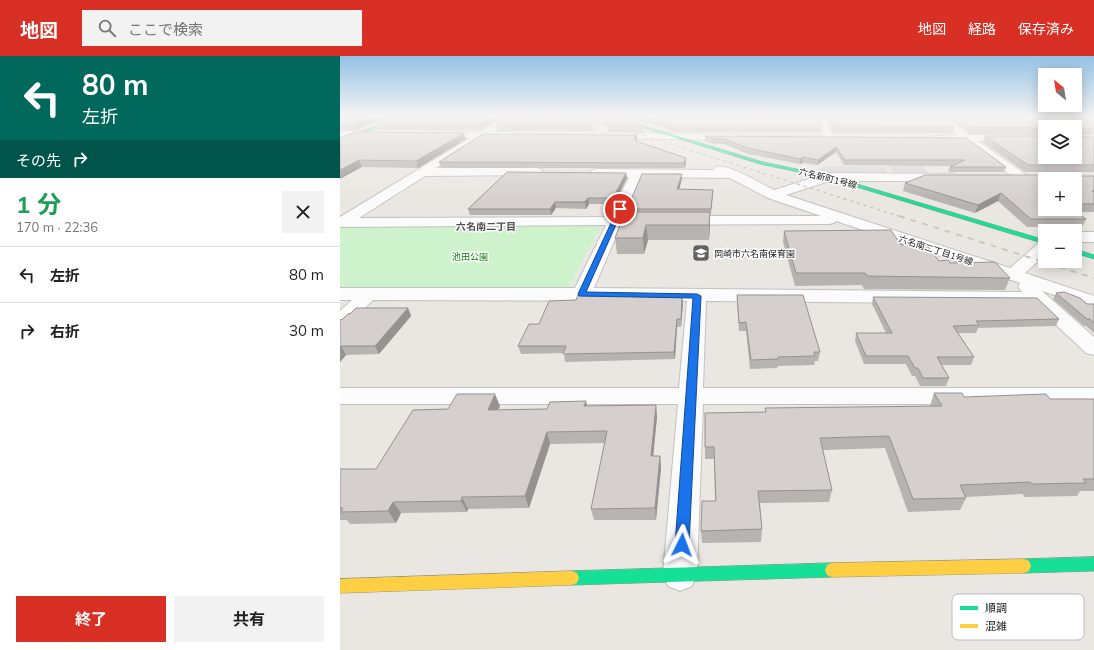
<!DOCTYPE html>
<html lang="ja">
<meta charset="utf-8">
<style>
:root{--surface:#fff;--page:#f2f2f2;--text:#222;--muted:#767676;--line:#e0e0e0;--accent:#d93025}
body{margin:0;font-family:Mulish,"Noto Sans JP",sans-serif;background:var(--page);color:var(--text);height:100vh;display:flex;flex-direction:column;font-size:15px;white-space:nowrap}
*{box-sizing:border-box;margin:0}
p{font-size:13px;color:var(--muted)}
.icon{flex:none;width:22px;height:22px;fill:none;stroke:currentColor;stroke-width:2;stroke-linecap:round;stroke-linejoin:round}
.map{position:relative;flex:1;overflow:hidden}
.details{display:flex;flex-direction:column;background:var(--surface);width:340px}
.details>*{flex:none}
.guide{background:#00695c;color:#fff;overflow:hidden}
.needle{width:26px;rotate:330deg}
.tools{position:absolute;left:698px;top:12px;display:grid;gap:8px}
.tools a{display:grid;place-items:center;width:44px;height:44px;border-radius:0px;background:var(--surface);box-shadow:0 2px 10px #0003;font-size:20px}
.pin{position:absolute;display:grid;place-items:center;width:34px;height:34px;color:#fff;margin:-17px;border:2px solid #fff;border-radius:50%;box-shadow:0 1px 4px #0007}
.me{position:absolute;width:44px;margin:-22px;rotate:3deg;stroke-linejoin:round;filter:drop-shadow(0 0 3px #0008)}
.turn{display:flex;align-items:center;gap:14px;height:84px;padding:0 16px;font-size:18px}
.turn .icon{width:52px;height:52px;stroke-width:2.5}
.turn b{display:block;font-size:28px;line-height:34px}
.then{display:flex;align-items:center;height:38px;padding:0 16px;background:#0003;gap:8px;font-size:15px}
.round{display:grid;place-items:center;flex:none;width:42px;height:42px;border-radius:0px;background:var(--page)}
.summary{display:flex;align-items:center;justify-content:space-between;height:68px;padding:0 16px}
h1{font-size:24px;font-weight:700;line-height:30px;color:#1e9e55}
.button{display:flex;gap:8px;margin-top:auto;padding:8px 16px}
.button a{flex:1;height:46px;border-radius:0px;background:var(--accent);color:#fff;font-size:16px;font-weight:700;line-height:46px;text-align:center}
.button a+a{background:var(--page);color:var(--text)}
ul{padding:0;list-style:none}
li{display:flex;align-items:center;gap:12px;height:56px;padding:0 16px;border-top:1px solid var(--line)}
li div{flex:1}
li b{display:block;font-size:15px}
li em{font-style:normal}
header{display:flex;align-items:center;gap:24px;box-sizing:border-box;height:56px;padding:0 20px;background:var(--accent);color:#fff}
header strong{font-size:19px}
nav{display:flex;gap:22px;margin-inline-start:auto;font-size:14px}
.search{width:280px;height:36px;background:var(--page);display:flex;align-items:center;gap:10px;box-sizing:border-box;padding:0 14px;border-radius:0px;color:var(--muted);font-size:15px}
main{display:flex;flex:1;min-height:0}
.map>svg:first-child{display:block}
.park{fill:#cef3cc}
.parking{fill:#dad9d7}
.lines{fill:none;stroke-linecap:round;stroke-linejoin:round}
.street-casing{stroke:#c2c1bf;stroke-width:2}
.fast-casing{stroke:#93937a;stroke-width:1}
.slow-casing{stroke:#93937a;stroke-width:1}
.street{fill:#fcfbfb;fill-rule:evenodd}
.fast{fill:#16e098;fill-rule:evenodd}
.slow{fill:#ffcf43;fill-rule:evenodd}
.rail-far1{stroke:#c9c8c8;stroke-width:1.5;stroke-dasharray:3.5 3.5;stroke-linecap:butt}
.rail{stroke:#c9c8c8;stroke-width:2;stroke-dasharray:6 6;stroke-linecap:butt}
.wall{fill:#b7b3b0;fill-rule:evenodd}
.shaded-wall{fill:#959290}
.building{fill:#d5d0cd;stroke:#959290}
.route{fill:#1a73e8;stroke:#114b97}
.labels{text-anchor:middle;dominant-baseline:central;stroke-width:3;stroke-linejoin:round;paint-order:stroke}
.far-street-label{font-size:9px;fill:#1b1b1b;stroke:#fff}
.far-poi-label{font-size:9px;fill:#1b1b1b;stroke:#fff;text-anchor:start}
.far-park-label{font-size:9px;fill:#057c09;stroke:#fff}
.far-neighbourhood-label{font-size:10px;font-weight:bold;fill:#4e4e4e;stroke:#fff}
.key{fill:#fff;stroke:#bbb;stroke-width:1}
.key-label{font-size:11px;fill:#1b1b1b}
</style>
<header>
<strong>地図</strong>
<div class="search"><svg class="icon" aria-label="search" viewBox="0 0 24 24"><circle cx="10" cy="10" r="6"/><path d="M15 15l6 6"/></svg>ここで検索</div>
<nav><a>地図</a><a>経路</a><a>保存済み</a></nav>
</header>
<main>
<section class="details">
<div class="guide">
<div class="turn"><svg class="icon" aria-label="left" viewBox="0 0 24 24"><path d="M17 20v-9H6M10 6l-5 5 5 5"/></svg><div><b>80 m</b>左折</div></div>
<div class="then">その先<svg class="icon" aria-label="right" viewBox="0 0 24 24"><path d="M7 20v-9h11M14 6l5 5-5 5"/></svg></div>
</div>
<div class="summary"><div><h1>1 分</h1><p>170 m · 22:36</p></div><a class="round"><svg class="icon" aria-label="close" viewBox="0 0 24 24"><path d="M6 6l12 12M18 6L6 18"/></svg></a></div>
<ul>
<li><svg class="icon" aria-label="left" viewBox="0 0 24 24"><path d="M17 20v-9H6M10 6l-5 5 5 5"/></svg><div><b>左折</b></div><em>80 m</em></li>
<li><svg class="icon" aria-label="right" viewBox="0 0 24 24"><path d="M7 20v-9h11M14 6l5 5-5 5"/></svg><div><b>右折</b></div><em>30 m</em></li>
</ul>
<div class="button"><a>終了</a><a>共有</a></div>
</section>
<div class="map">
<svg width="754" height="594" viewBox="0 0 754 594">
<rect width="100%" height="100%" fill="#eae7e2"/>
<!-- park -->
<polygon class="park" points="4,170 261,170 229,231 0,231 0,172"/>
<!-- parking -->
<g class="parking">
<polygon points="548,109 582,109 589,117 554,117"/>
<polygon points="485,110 545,111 547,118 488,118 477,114"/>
</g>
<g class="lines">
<defs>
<g id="street">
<path d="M165,61H175L153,76H172L177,79L175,81L144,82L96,112H197L201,113L203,116L201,119L85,120L19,162L270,161L289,121L252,120L250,117L252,114L256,113L374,114L375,111C389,107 421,128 434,134L488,117L615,118L617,121L615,124L611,125H489L446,139L670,212L699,187L705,185V199L685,217L754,240V252L702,235L754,281V299L746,297L694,248L366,245L363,332H754V348H363L357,518L352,530L340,535L328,530L323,518L338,348H0V332H339L347,245L33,244L7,270L0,272V255L12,244H0V232H235L266,169L0,171V161L130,82H94L91,81L89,79L91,77L140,76ZM301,121L390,122L428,142L481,160H284ZM496,165L680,227L678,231L682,236L254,232L281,169L489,168L494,167Z"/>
<polygon points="477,61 485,61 494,82 492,84 489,85 484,82"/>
<polygon points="595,61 605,61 630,79 705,79 705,85 638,85 685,118 687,121 685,124 677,124 625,85 593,84 591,82 593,80 617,79"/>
<polygon points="0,75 38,75 43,78 38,81 0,81"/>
<polygon points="268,77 396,78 401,81 396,84 265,82 263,80"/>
<rect x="735" y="176" width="19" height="10"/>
</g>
<g id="fast">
<polygon points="56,61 61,61 0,87 0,85"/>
<polygon points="269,61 275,61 423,106 490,120 705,184 705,188 487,122 420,108"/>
<polygon points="735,193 754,199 754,203 735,197"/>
<polygon points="754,501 754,515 684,517 679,515 677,510 679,505 684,503"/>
<polygon points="492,507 497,509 499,514 497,519 492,521 232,529 227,527 225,522 227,517 232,515"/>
</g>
<g id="slow">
<polygon points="684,503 689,505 691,510 689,515 684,517 492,521 487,519 485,514 487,509 492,507"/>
<polygon points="232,515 237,517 239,522 237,527 232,529 0,537 0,523"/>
</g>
</defs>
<!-- street casing -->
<use href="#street" class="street-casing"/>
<!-- fast casing -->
<use href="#fast" class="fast-casing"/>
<!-- slow casing -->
<use href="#slow" class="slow-casing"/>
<!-- street -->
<use href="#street" class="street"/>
<!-- fast -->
<use href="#fast" class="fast"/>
<!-- slow -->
<use href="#slow" class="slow"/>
<!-- rail-far1 -->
<polyline class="rail-far1" points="283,73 562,161"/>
<!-- rail -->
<polyline class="rail" points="559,160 754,222"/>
</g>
<!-- wall -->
<g class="wall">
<polygon points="0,61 47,61 16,74 0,74"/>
<polygon points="162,61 140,74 38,74 36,68"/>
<polygon points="239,61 275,61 304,70 304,76 268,76 268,72 266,71"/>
<polygon points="287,61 479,61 482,70 481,76 336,76"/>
<polygon points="486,61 602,61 614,71 613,77 493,77"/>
<polygon points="607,61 754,61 754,78 736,79 736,80 738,81 754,81 754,116 685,116 643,86 645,80 705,101 735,71 705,71 705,78 630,78"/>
<polygon points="156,68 253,69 254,75 158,75"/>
<polygon points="297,79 297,84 296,85 346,102 346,107 345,112 101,112 99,106"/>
<polygon points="365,80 626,82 666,111 664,116 608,116 610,111 612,110 504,109 496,96 477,109 463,107 460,108 408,98 384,88 375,88 365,85"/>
<polygon points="0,82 126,83 78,112 22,111"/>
<polygon points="286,117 287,122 274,148 249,148 246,153 216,152 211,159 130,159 128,153"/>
<path d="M738,120H754V156H737L746,163L742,171H687L658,145L635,157L563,135L565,127ZM735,123V153H705Z"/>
<polygon points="342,123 339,133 373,134 371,158 370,158 370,170 369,184 308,184 304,198 277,198 275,182 287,156 287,153"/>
<polygon points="444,175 561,189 599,205 610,207 670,222 665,234 524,233 522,229 455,230 443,186"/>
<polygon points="716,237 747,248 754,248 754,277 746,270 744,270 713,243"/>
<polygon points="311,239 312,241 342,241 343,248 341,271 337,271 335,303 225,306 224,297 181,298 178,290 199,268 236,244"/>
<polygon points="397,239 480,296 478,305 475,305 474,309 438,310 437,312 410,313 406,275 399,275 397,247"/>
<polygon points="533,241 719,263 716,270 638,272 636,277 618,277 634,301 631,309 601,309 609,322 606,330 580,330 575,320 572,320 566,308 524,308 515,285 516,277 546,277 532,248"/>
<polygon points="68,252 71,260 39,298 6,299 0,306 3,263 10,258"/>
<polygon points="594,337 624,341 710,343 754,343 754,435 740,435 737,440 684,441 683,438 626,441 626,442 620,454 568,456 545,392 483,394 492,434 489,446 420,447 422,473 421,486 362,487 361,475 375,445 374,403 365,403 365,357 425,356 425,352 591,351 590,350"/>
<polygon points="246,345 247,350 316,349 317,361 313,400 320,400 321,412 316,464 254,464 251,453 265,387 210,388 189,452 128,453 127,456 61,457 56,467 10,468 7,464 0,464 0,413 36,413 108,353 160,350 158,354 207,353"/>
</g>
<!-- shaded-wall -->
<g class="shaded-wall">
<polygon points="30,61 47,61 16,74 14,68"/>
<polygon points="151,61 162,61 140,74 138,68"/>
<polygon points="124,77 126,83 78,112 76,105"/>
<polygon points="297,79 297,84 295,87 294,81"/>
<polygon points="496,91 496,96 477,109 478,104"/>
<polygon points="463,101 463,107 460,108 460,103"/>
<polygon points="346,102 346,107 345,112 344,107"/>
<polygon points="19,104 22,111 0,123 0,114"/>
<polygon points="286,117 287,122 274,148 273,142"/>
<polygon points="342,118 342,123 338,138 337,133"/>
<polygon points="661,137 658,145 635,157 638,149"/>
<polygon points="248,142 249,148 246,153 245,146"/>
<polygon points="215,146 216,152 211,159 210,153"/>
<polygon points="370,156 370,170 369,184 369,169"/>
<polygon points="306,169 308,184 304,198 303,182"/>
<polygon points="342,241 343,248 341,271 341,263"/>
<polygon points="68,252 71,260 39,298 35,290"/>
<polygon points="337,263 337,271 335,303 334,296"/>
<polygon points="1,290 6,299 0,306 0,291"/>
<polygon points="155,338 160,350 152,366 148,354"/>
<polygon points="246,345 248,356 244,350"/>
<polygon points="316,349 317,361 312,412 311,400"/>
<polygon points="207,376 210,388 189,452 185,440"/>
<polygon points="320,400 321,412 316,464 315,452"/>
<polygon points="122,441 128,453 127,456 121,445"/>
<polygon points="53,446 61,457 56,467 48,455"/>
</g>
<!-- building -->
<g class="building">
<polygon points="0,61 30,61 14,68 0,68"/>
<polygon points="50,61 151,61 138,68 36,68"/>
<polygon points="167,61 233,61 253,69 156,68"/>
<polygon points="255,61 275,61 304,70 268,69 268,67 266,65"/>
<polygon points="306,61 479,61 482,70 335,70"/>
<polygon points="489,61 602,61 614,71 494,70"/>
<polygon points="617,61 754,61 754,72 736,73 736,80 738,81 754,81 754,109 688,109 645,80 705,80 705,101 735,101 735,71 705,71 705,72 631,71"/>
<polygon points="15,76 124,77 76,105 19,104 0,114 0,82"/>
<polygon points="143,78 297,79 294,81 296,85 346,102 344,107 99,106"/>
<polygon points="365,80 626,82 666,111 610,111 625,104 505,104 496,91 478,104 463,101 460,103 408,92 384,83 375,83"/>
<polygon points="167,116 286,117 273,142 248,142 245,146 215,146 210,153 128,153"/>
<polygon points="710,117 737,117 738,120 754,120 754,135 752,135 754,136 754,148 735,148 735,123 705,123 705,153 732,153 746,163 691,163 661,137 638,149 565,127 585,119 708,119"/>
<polygon points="302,118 342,118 337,133 373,134 371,153 287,153"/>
<polygon points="285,156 370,156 369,169 306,169 303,182 275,182"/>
<polygon points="551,174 561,189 586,188 599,205 608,204 610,207 655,206 670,222 527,220 525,217 456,217 444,175"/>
<polygon points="724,236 740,242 747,248 754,248 754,267 750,263 747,263 716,237"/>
<polygon points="238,239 311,239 311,241 342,241 341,263 337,263 334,296 223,298 226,290 178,290 189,268 199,268 209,245 236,244"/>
<polygon points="397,239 463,239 480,296 474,296 475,300 438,301 438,303 411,304 406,266 399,267"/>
<polygon points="533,241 697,242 719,263 636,265 639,269 613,270 634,301 597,301 609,322 583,322 578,312 575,312 568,300 526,300 516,277 552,277"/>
<polygon points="16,252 68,252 35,290 1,290 0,291 0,264 3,263 9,257 10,258"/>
<polygon points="594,337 622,337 624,341 706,338 710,343 754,343 754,423 743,423 746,427 692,428 690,426 620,429 626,442 573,443 549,380 480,382 492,434 418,435 422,473 361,475 362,445 376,445 374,391 365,391 365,357 426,356 425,352 602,350"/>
<polygon points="117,338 155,338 148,354 207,353 210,346 246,345 244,350 316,349 311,400 320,400 315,452 251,453 267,375 207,376 185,440 122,441 121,445 53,446 48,455 1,456 3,452 0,452 0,413 36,413 73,354 108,353"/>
</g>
<!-- sky -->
<linearGradient id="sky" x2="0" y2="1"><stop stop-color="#93c2e4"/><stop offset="0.42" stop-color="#f6f4f2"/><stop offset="1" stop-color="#f6f4f2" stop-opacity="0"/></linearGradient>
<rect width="754" height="144" fill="url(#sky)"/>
<!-- route -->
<polygon class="route" points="278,152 283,153 246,236 357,238 361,240 349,489 347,493 342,495 337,493 335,489 353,242 239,240 238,238"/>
<!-- icons -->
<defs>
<symbol id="school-square" viewBox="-11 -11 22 22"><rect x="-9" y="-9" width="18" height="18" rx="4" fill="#636261" stroke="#fff"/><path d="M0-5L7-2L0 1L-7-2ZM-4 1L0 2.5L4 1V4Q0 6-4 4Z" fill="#fff"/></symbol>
</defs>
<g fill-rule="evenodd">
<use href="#school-square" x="351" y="187" width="20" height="20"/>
</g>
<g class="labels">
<!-- far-street labels -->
<g class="far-street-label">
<text transform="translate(488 122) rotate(14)">六名新町1号線</text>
<text transform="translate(596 194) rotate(18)">六名南二丁目1号線</text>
</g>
<!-- far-poi labels -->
<g class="far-poi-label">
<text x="374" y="197">岡崎市六名南保育園</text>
</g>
<!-- far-park labels -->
<g class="far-park-label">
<text x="130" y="200">池田公園</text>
</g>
<!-- far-neighbourhood labels -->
<g class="far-neighbourhood-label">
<text x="146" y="170">六名南二丁目</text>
</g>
</g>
<!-- legend -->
<rect x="612" y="538" width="132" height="46" rx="6" class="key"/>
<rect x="620" y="550" width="18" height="4" fill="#16e098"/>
<rect x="620" y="568" width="18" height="4" fill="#ffcf43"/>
<g class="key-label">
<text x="645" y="556">順調</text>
<text x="645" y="574">混雑</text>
</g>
</svg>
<div class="tools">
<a><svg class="needle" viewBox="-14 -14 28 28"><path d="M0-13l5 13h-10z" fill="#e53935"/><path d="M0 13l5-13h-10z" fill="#767676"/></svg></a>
<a><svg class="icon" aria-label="layers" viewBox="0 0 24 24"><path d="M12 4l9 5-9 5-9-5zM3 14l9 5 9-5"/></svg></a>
<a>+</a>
<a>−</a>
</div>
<div class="pin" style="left:280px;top:153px;background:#d93025"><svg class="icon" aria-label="arrive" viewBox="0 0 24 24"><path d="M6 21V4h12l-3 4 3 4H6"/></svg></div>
<svg class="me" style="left:342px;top:489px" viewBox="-20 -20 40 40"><path d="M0-17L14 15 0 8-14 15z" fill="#1a73e8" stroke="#fff" stroke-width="4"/></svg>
</div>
</main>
